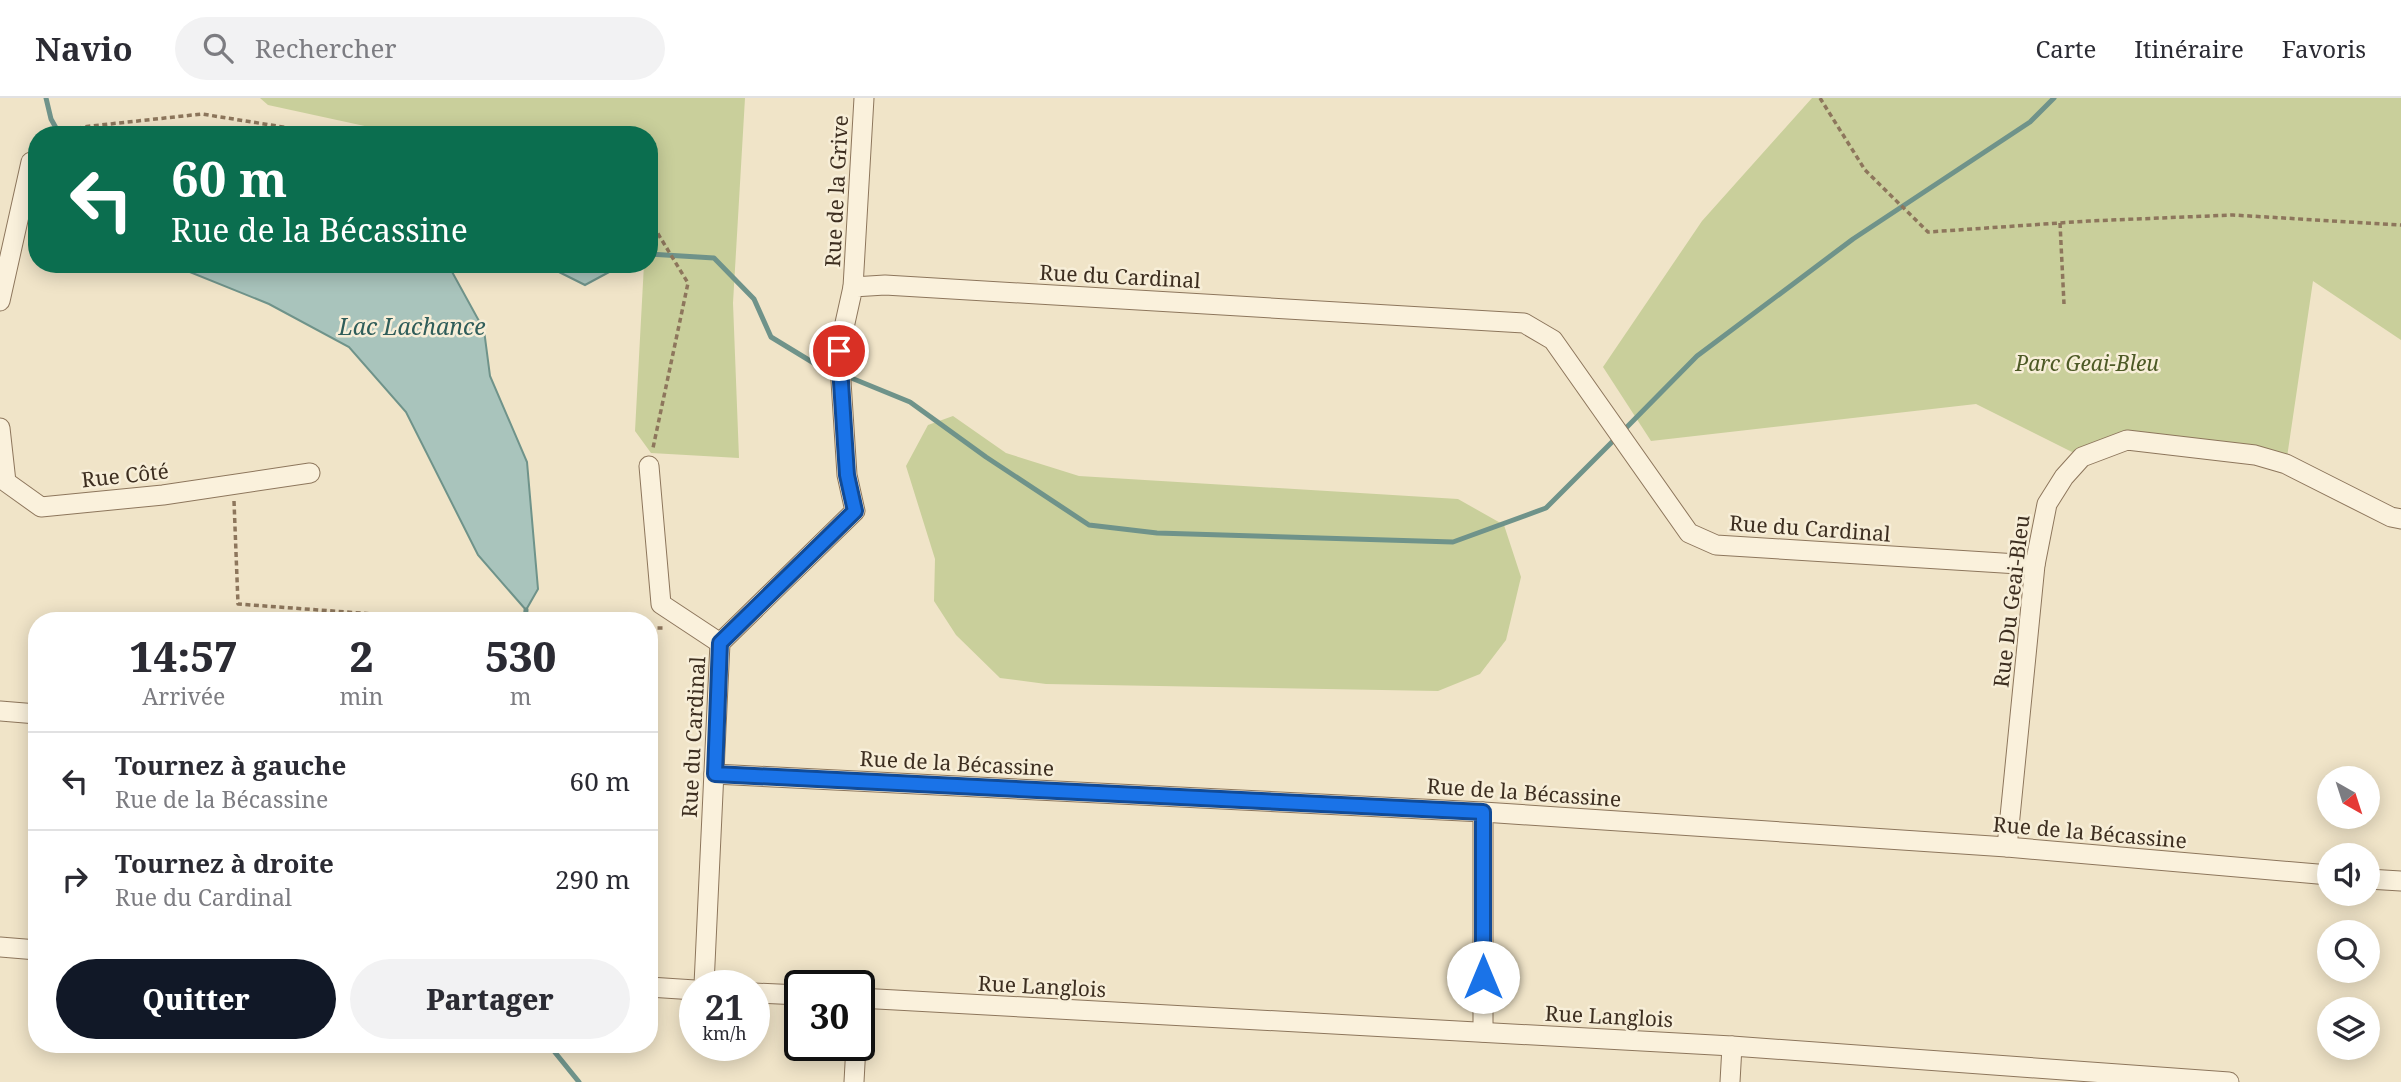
<!DOCTYPE html>
<html lang="fr">
<meta charset="utf-8">
<style>
:root{--surface:#fff;--page:#f2f2f3;--text:#2b2b33;--muted:#7c7c81;--line:#e1e1e2;--accent:#111827}
body{margin:0;font-family:"Noto Serif",serif;background:var(--page);color:var(--text);height:100vh;display:flex;flex-direction:column;font-size:26px;white-space:nowrap}
*{box-sizing:border-box;margin:0}
p{font-size:23px;color:var(--muted)}
.icon{flex:none;width:38px;height:38px;fill:none;stroke:currentColor;stroke-width:2;stroke-linecap:round;stroke-linejoin:round}
.map{position:relative;flex:1;overflow:hidden}
.details{position:absolute;left:28px;top:514px;width:630px;height:441px;display:flex;flex-direction:column;background:var(--surface);border-radius:28px;box-shadow:0 4px 18px #0003}
.details>*{flex:none}
.guide{position:absolute;left:28px;top:28px;width:630px;height:147px;border-radius:28px;box-shadow:0 4px 18px #0003;background:#0b6e4f;color:#fff;overflow:hidden}
.needle{width:46px;rotate:141deg}
.buttons{position:absolute;left:2317px;top:668px;display:grid;gap:14px}
.buttons a{display:grid;place-items:center;width:63px;height:63px;border-radius:50%;background:var(--surface);box-shadow:0 4px 18px #0003;font-size:35px}
.speed{position:absolute;left:679px;top:872px;display:flex;gap:14px;font-size:35px;font-weight:700;text-align:center}
.speed>*{display:grid;place-content:center;width:91px;height:91px;border-radius:50%;background:var(--surface);box-shadow:0 4px 18px #0003;line-height:1}
.speed small{font-size:18px;font-weight:400}
.speed .limit{border:4px solid #111;border-radius:10px;background:#fff;color:#111}
.pin{position:absolute;display:grid;place-items:center;width:60px;height:60px;color:#fff;margin:-30px;border:4px solid #fff;border-radius:50%;box-shadow:0 2px 7px #0007}
.me{position:absolute;width:77px;margin:-38px;rotate:0deg;stroke-linejoin:round;filter:drop-shadow(0 0 5px #0008)}
.turn{display:flex;align-items:center;gap:24px;height:147px;padding:0 28px;font-size:32px}
.turn .icon{width:91px;height:91px;stroke-width:2.5}
.turn b{display:block;font-size:49px;line-height:60px}
.eta{display:flex;justify-content:space-evenly;align-items:center;height:119px;text-align:center}
.eta b{font-size:42px;font-weight:800;line-height:49px}
.button{display:flex;gap:14px;margin-top:auto;padding:14px 28px}
.button a{flex:1;height:80px;border-radius:42px;background:var(--accent);color:#fff;font-size:28px;font-weight:800;line-height:80px;text-align:center}
.button a+a{background:var(--page);color:var(--text)}
ul{padding:0;list-style:none}
li{display:flex;align-items:center;gap:21px;height:98px;padding:0 28px;border-top:2px solid var(--line)}
li div{flex:1}
li b{display:block;font-size:26px}
li em{font-style:normal}
header{display:flex;align-items:center;gap:42px;box-sizing:border-box;height:98px;padding:0 35px;background:var(--surface);border-bottom:2px solid var(--line)}
header strong{font-size:33px}
nav{display:flex;gap:38px;margin-inline-start:auto;font-size:24px}
.search{width:490px;height:63px;background:var(--page);display:flex;align-items:center;gap:18px;box-sizing:border-box;padding:0 24px;border-radius:38px;color:var(--muted);font-size:26px}
.map>svg:first-child{display:block}
.green{fill:#c9cf9b}
.water{fill:#a9c4bc;stroke:#6f938a;stroke-width:2}
.lines{fill:none;stroke-linecap:round;stroke-linejoin:round}
.stream{stroke:#6f938a;stroke-width:5}
.street-casing{stroke:#8d765c;stroke-width:21}
.path{stroke:#8d765c;stroke-width:3.5;stroke-dasharray:5 3.5;stroke-linecap:butt}
.street{stroke:#faf1dc;stroke-width:19}
.route-casing{stroke:#114b97;stroke-width:18}
.route{stroke:#1a73e8;stroke-width:12}
.labels{text-anchor:middle;dominant-baseline:central;stroke-width:5;stroke-linejoin:round;paint-order:stroke}
.street-label{font-size:21px;fill:#3d2e20;stroke:#f7eed8}
.park-label{font-size:21px;font-style:italic;fill:#4d5a26;stroke:#f7eed8}
.water-label{font-size:23px;font-style:italic;fill:#2f5d5a;stroke:#f7eed8}
</style>
<header>
<strong>Navio</strong>
<div class="search"><svg class="icon" aria-label="search" viewBox="0 0 24 24"><circle cx="10" cy="10" r="6"/><path d="M15 15l6 6"/></svg>Rechercher</div>
<nav><a>Carte</a><a>Itinéraire</a><a>Favoris</a></nav>
</header>
<div class="map">
<svg width="2401" height="984" viewBox="0 0 2401 984">
<rect width="100%" height="100%" fill="#f0e4c8"/>
<!-- green -->
<g class="green">
<polygon points="260,0 745,0 733,205 739,360 651,355 635,333 644,166 649,166 649,37 406,37 268,7"/>
<polygon points="1812,0 2401,0 2401,242 2313,183 2286,366 2127,342 2082,359 1976,306 1651,343 1603,269 1702,123"/>
<polygon points="953,318 1006,355 1079,378 1458,401 1504,427 1521,479 1506,542 1480,576 1438,593 1046,586 1000,580 956,537 934,503 935,461 906,368 928,327"/>
</g>
<!-- water -->
<g class="water">
<polygon points="170,166 454,166 451,172 484,232 490,278 527,364 538,491 526,512 478,457 406,314 349,249 269,206"/>
<polygon points="543,166 624,166 585,187"/>
</g>
<g class="lines">
<!-- stream -->
<g class="stream">
<polyline points="46,0 51,21 60,37"/>
<polyline points="649,156 714,160 754,201 771,239 817,267 835,274"/>
<polyline points="844,277 910,304 986,359 1089,427 1157,435 1453,444 1546,410 1616,340"/>
<polyline points="1623,333 1697,258 1853,141 2030,24 2054,0"/>
<polyline points="525,523 526,512"/>
<polyline points="549,947 579,984"/>
</g>
<defs>
<g id="street">
<polyline points="853,189 864,0"/>
<polyline points="0,203 31,64"/>
<polyline points="0,330 6,384 41,409 163,397 310,375"/>
<polyline points="649,368 661,506 720,545"/>
<polyline points="0,613 37,616"/>
<polyline points="714,676 1483,714 2007,749 2329,777"/>
<polyline points="2007,749 2035,467 2047,406 2064,379 2082,359 2127,342 2255,357 2286,366 2391,419 2401,421"/>
<polyline points="2368,781 2401,783"/>
<polyline points="0,849 37,852"/>
<polyline points="704,887 720,545 855,413 847,377 839,252 853,189 885,187 1524,225 1553,242 1689,435 1716,447 2035,467"/>
<polyline points="649,889 695,892"/>
<polyline points="754,895 800,897"/>
<polyline points="859,900 1732,948 2229,984"/>
<polyline points="1483,934 1483,714"/>
<polyline points="854,984 856,947"/>
<polyline points="1730,984 1732,948"/>
</g>
</defs>
<!-- street casing -->
<use href="#street" class="street-casing"/>
<!-- path -->
<g class="path">
<polyline points="1820,0 1865,72 1928,134 2088,123 2233,117 2401,127"/>
<polyline points="71,37 82,29 202,16 333,37"/>
<polyline points="649,121 688,185 653,350"/>
<polyline points="2060,125 2064,206"/>
<polyline points="234,403 238,506 469,523"/>
<polyline points="649,530 664,530"/>
</g>
<!-- street -->
<use href="#street" class="street"/>
</g>
<g class="lines">
<defs>
<polyline id="route" points="839,253 847,377 855,413 720,545 715,676 1483,714 1483,879"/>
</defs>
<!-- route casing -->
<use href="#route" class="route-casing"/>
<!-- route -->
<use href="#route" class="route"/>
</g>
<g class="labels">
<!-- street labels -->
<g class="street-label">
<text transform="translate(836 93) rotate(-87)">Rue de la Grive</text>
<text transform="translate(1120 178) rotate(3)">Rue du Cardinal</text>
<text transform="translate(125 377) rotate(-6)">Rue Côté</text>
<text transform="translate(1810 430) rotate(4)">Rue du Cardinal</text>
<text transform="translate(2011 503) rotate(-83)">Rue Du Geai-Bleu</text>
<text transform="translate(693 639) rotate(-87)">Rue du Cardinal</text>
<text transform="translate(957 665) rotate(3)">Rue de la Bécassine</text>
<text transform="translate(1524 694) rotate(4)">Rue de la Bécassine</text>
<text transform="translate(2090 734) rotate(5)">Rue de la Bécassine</text>
<text transform="translate(1042 888) rotate(3)">Rue Langlois</text>
<text transform="translate(1609 918) rotate(3)">Rue Langlois</text>
</g>
<!-- park labels -->
<g class="park-label">
<text x="2087" y="265">Parc Geai-Bleu</text>
</g>
<!-- water labels -->
<g class="water-label">
<text x="412" y="228">Lac Lachance</text>
</g>
</g>
</svg>
<div class="buttons">
<a><svg class="needle" viewBox="-14 -14 28 28"><path d="M0-13l5 13h-10z" fill="#e53935"/><path d="M0 13l5-13h-10z" fill="#7c7c81"/></svg></a>
<a><svg class="icon" aria-label="sound" viewBox="0 0 24 24"><path d="M4 9h4l5-4v14l-5-4H4zM17 9q2 3 0 6"/></svg></a>
<a><svg class="icon" aria-label="search" viewBox="0 0 24 24"><circle cx="10" cy="10" r="6"/><path d="M15 15l6 6"/></svg></a>
<a><svg class="icon" aria-label="layers" viewBox="0 0 24 24"><path d="M12 4l9 5-9 5-9-5zM3 14l9 5 9-5"/></svg></a>
</div>
<div class="speed"><div>21<small>km/h</small></div><div class="limit">30</div></div>
<div class="pin" style="left:839px;top:253px;background:#d93025"><svg class="icon" aria-label="arrive" viewBox="0 0 24 24"><path d="M6 21V4h12l-3 4 3 4H6"/></svg></div>
<svg class="me" style="left:1483px;top:879px" viewBox="-20 -20 40 40"><circle r="19" fill="#fff"/><path d="M0-13L10 11 0 6-10 11z" fill="#1a73e8"/></svg>
<div class="guide">
<div class="turn"><svg class="icon" aria-label="left" viewBox="0 0 24 24"><path d="M17 20v-9H6M10 6l-5 5 5 5"/></svg><div><b>60 m</b>Rue de la Bécassine</div></div>
</div>
<section class="details">
<div class="eta">
<div><b>14:57</b><p>Arrivée</p></div>
<div><b>2</b><p>min</p></div>
<div><b>530</b><p>m</p></div>
</div>
<ul>
<li><svg class="icon" aria-label="left" viewBox="0 0 24 24"><path d="M17 20v-9H6M10 6l-5 5 5 5"/></svg><div><b>Tournez à gauche</b><p>Rue de la Bécassine</p></div><em>60 m</em></li>
<li><svg class="icon" aria-label="right" viewBox="0 0 24 24"><path d="M7 20v-9h11M14 6l5 5-5 5"/></svg><div><b>Tournez à droite</b><p>Rue du Cardinal</p></div><em>290 m</em></li>
</ul>
<div class="button"><a>Quitter</a><a>Partager</a></div>
</section>
</div>
